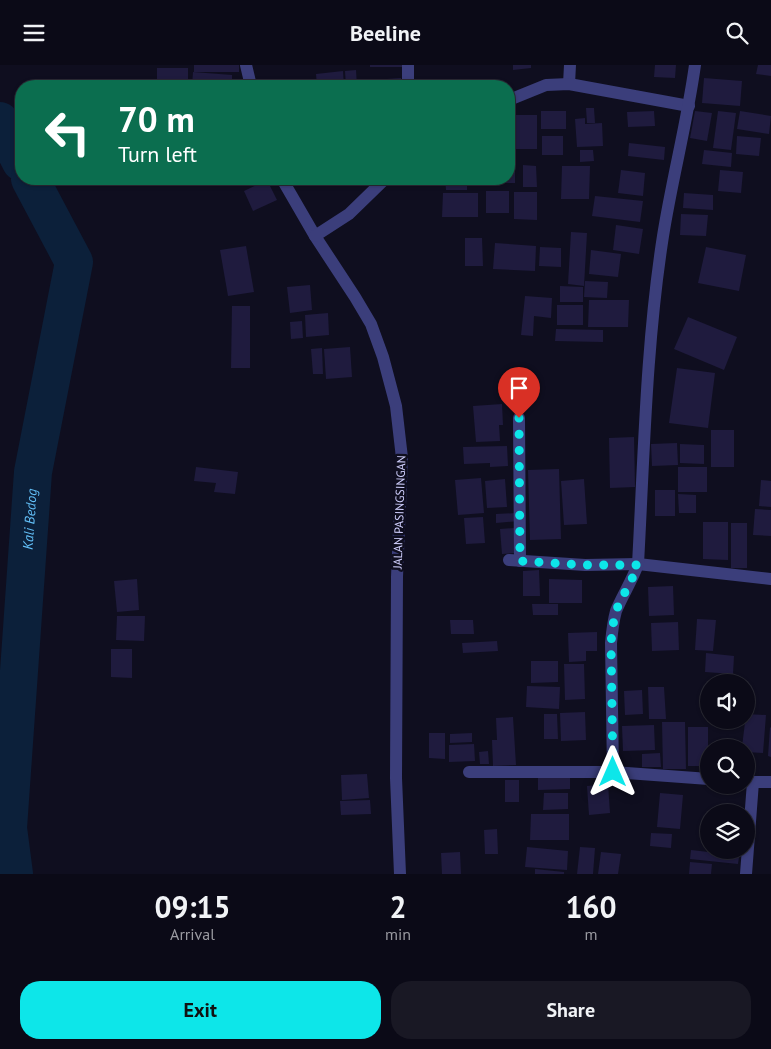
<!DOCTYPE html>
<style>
:root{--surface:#0b0a17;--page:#191824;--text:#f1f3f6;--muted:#9a9aa1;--line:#2b2b36;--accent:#0de6e9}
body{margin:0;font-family:"PT Sans",sans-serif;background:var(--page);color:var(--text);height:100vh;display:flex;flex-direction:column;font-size:19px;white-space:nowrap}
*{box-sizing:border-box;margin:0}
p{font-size:16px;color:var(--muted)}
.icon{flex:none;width:28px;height:28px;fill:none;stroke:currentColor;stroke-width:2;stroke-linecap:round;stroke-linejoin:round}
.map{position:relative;height:809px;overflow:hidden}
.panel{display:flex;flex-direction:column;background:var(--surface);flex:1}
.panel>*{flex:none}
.top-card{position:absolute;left:15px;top:15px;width:500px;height:105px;border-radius:20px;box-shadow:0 1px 4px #0004,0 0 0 1px var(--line);background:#0b6e4f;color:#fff;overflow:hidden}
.controls{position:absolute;left:700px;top:609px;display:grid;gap:10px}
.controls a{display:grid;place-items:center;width:55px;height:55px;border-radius:50%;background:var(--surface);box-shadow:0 1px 4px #0004,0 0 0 1px var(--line);font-size:25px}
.pin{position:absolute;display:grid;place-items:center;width:42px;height:42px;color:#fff;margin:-51px -21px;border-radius:50% 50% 50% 0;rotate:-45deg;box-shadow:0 0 5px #0007}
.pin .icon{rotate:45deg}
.me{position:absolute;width:55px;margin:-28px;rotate:0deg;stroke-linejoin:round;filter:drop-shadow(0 0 4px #0008)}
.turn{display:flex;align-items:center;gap:18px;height:105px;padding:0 20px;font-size:22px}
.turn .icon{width:65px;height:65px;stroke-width:2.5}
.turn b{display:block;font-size:35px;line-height:42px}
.eta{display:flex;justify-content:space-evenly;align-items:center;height:85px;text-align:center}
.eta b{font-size:30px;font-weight:700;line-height:35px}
.cta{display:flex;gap:10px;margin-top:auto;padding:10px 20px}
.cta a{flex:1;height:58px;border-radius:20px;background:var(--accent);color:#111;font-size:20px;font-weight:700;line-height:58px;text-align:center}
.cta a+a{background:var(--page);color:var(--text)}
header{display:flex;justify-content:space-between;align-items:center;height:65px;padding:0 20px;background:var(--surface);font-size:22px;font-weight:700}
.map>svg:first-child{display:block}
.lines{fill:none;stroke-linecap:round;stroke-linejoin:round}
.river{stroke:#0c203a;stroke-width:38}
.building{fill:#1f1b3e}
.lane{stroke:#3b3e7b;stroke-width:12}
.street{stroke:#3b3e7b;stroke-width:12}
.route{stroke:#0de6e9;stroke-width:9;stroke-dasharray:0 16.2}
.labels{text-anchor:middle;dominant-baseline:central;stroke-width:5;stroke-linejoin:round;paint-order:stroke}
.street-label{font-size:12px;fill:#cfcefc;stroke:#0f0e1f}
.water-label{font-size:14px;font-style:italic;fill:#62bef6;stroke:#0f0e1f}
</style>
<header><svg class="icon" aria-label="menu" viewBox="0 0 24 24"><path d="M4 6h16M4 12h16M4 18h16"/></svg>Beeline<svg class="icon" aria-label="search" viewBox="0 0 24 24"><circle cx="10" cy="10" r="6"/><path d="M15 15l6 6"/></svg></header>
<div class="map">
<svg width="771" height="809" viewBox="0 0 771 809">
<rect width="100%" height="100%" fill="#0f0e1f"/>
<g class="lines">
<!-- river -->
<g class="river">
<polyline points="0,56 21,97"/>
<path id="s1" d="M14,809L8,763L33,407L74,197L30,114"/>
</g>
</g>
<!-- building -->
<g class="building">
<rect x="194" y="0" width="45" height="7"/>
<rect x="370" y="0" width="33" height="2"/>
<polygon points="513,0 531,0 531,3 513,5"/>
<polygon points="655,0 676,0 675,13 654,12"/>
<polygon points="758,0 771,0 771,11 756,9"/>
<rect x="157" y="3" width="31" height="18"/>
<polygon points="356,5 357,21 346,21 345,6"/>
<polygon points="343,6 344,21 317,21 316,9"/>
<polygon points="193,7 232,10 232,21 192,21"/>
<polygon points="401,13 401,21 386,21 386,14"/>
<polygon points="704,13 742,16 740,41 702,38"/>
<polygon points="586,43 594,43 595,58 587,58"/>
<rect x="541" y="46" width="25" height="18"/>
<polygon points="654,46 655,61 628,62 627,47"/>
<polygon points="695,46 712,48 707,76 690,73"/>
<polygon points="718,46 736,48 731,85 713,83"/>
<polygon points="740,46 771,51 769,69 737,64"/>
<rect x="509" y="50" width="28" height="34"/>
<polygon points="585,53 585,59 602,58 603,81 577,82 575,54"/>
<rect x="542" y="71" width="21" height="19"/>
<polygon points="737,71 761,73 759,91 736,89"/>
<polygon points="629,78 665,82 664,95 628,91"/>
<polygon points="580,85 593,85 594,96 580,97"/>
<polygon points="704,85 732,88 731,102 702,99"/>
<polygon points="509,93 515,93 515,118 485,118 485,114 509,114"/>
<polygon points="523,100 536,101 537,122 523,122"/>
<polygon points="562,101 590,101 589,134 561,134"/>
<polygon points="621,105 645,108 643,131 618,128"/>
<polygon points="720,105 743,107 741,128 718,126"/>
<rect x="422" y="114" width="17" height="6"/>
<polygon points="445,114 467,114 467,125 446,125"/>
<polygon points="267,115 277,135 253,146 244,126"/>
<rect x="486" y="126" width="23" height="22"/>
<polygon points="514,127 537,127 537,155 514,154"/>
<polygon points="443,128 478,128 478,152 442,152"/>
<polygon points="684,128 713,130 713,145 683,143"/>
<polygon points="595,131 643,136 640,157 592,151"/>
<polygon points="681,149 708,150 706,171 680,170"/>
<polygon points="616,160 643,164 639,189 613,185"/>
<polygon points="571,167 587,168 584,221 568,219"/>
<polygon points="465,173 482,173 483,201 465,201"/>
<polygon points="495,178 536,181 535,206 493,204"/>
<polygon points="246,181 254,227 228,231 220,185"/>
<polygon points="540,182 561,183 561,202 539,201"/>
<polygon points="706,182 746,190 739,226 698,218"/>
<polygon points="591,185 621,189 618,212 589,209"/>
<polygon points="585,216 608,217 607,233 584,232"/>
<polygon points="310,220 312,245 290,248 287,222"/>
<polygon points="560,221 583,222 583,237 560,237"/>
<polygon points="525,231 552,233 551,253 534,251 533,271 521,270"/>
<polygon points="589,235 629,235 628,262 588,262"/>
<rect x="557" y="240" width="26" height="20"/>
<polygon points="232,241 250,241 250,303 231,303"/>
<polygon points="328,248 329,270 306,272 305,250"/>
<polygon points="688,252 737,272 724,305 674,284"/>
<polygon points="302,256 303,273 291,274 290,257"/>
<polygon points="556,264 603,265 603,277 555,276"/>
<polygon points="350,282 352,312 326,314 324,284"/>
<polygon points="322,283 323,309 313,309 311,284"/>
<polygon points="677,303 715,308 708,363 669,358"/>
<polygon points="502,339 503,360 499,360 500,376 476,377 473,341"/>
<rect x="711" y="365" width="23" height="37"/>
<polygon points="634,372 635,422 610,423 609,373"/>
<polygon points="677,378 678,400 652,401 651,379"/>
<polygon points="680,379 704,380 704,399 680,398"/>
<polygon points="507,381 508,401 490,402 490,398 464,399 463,382"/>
<polygon points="196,402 238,407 235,429 214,427 216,418 194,416"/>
<rect x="678" y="402" width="29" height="25"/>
<polygon points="559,404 561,474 530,475 528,405"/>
<polygon points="481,413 484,448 458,450 455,415"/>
<polygon points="505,414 507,442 487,443 485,416"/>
<polygon points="584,414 587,459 564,460 561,416"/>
<polygon points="761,415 771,416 771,442 759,441"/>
<rect x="655" y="425" width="20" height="26"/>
<polygon points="678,429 696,430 696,448 679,448"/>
<polygon points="755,444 771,445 771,471 753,470"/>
<polygon points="518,448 519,456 496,458 496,449"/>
<polygon points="483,452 485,478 466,479 464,453"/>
<polygon points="703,457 728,457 728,495 703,494"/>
<rect x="731" y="458" width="16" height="45"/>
<polygon points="514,463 516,488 502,489 500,464"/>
<polygon points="539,505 540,531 523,531 523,506"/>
<polygon points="137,514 139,545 117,547 114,516"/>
<polygon points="549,514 582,515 582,538 549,538"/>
<polygon points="673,521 674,550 649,551 648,522"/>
<polygon points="532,539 558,539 558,550 533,550"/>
<polygon points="117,551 145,551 144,576 116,575"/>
<polygon points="697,554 716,555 713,586 695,585"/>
<polygon points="450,555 473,555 474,569 451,569"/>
<polygon points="678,557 679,585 652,586 651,558"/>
<polygon points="597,567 597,586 586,586 586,596 569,597 568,568"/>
<polygon points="497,576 498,586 463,588 462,578"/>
<polygon points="111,584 132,584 132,613 111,612"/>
<polygon points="706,588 734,591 733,609 705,607"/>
<polygon points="531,596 558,596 558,617 531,618"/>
<polygon points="564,599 584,599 585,634 565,635"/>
<polygon points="527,621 560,622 559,644 526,642"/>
<polygon points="648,622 664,622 666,654 649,654"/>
<polygon points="642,625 643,649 625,650 624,626"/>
<polygon points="585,647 586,675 561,676 560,648"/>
<polygon points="544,649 557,649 558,674 544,674"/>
<polygon points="746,649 766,650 763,688 746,687 746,682 742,682"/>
<polygon points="513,652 516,700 493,701 492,675 497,675 496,653"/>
<polygon points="720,655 739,655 739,659 720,660"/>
<polygon points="662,657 685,657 686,704 663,704"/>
<polygon points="654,660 655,685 623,686 622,661"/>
<rect x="688" y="662" width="20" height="39"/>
<polygon points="770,662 771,663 771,692 768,691"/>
<polygon points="429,668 445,668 445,694 429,693"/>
<polygon points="472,668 472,677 450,678 450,669"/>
<polygon points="474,679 475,696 449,697 449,680"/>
<polygon points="488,686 489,699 480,699 479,687"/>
<polygon points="660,688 661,702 642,702 642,689"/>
<polygon points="367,709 369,733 342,735 341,710"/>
<polygon points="570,710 570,724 538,725 538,711"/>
<rect x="505" y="715" width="14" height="22"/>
<polygon points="608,719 610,748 589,750 587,721"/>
<polygon points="544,728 568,728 568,744 543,745"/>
<polygon points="660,728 683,730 680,764 657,762"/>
<polygon points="370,735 371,749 341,750 340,736"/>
<polygon points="531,749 569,749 569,775 530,775"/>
<polygon points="497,764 498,789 485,789 484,765"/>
<polygon points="651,768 672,769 671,783 650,781"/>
<polygon points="527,782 568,786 567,805 525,802"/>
<polygon points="580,782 595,783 593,809 577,809"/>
<polygon points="691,785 717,788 717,785 740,785 738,799 690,794"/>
<polygon points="460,787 461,809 442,809 441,788"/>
<polygon points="601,787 621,789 618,809 598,809"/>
<polygon points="690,797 712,799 711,809 689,809"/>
<polygon points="535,804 564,807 564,809 535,809"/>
</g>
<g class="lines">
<!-- lane -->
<polyline class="lane" points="569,19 570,0"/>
<!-- street -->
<g class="street">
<polyline points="246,0 251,21"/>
<polyline points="408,0 408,21"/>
<polyline points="509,35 546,20 569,19 689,41"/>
<polyline points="282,114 315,171 355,232 371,259 383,292 396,341 402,393 397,512 396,713 400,809"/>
<polyline points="315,171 349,149 385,114"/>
<polyline points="519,353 520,496"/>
<polyline points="509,495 585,500 638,499 771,514"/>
<polyline points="469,707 613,707 709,714"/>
<path d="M613,707L611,578C612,567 613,557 616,546C622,531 632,516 638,499C644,390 646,280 663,171C672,114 687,58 695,0"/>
<polyline points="746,809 753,717 771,717"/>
</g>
</g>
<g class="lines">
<!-- route -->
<path class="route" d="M519,353L520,496L585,500H638C632,516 622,531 616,546C613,557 612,567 611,578L613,707"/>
</g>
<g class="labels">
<!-- street labels -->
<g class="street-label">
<text transform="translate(399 447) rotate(-88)">JALAN PASINGSINGAN</text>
</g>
<!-- water labels -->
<g class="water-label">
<text stroke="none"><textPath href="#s1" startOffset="356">Kali Bedog</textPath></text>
</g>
</g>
</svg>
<div class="controls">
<a><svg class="icon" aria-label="sound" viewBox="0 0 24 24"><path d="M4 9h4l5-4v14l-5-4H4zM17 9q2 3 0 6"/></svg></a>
<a><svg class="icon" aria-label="search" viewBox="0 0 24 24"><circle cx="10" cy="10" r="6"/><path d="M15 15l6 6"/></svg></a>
<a><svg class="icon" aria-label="layers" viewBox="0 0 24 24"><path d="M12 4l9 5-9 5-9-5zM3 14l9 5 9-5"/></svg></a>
</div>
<div class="pin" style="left:519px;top:353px;background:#d93025"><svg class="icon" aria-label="arrive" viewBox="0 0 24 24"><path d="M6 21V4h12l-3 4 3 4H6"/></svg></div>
<svg class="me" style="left:613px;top:707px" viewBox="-20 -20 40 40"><path d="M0-17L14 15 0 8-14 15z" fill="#0de6e9" stroke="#fff" stroke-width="4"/></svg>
<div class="top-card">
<div class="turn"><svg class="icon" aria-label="left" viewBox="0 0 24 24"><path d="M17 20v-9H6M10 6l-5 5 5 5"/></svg><div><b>70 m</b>Turn left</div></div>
</div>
</div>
<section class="panel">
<div class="eta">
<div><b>09:15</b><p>Arrival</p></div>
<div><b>2</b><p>min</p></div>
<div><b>160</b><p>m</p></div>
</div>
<div class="cta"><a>Exit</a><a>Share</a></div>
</section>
